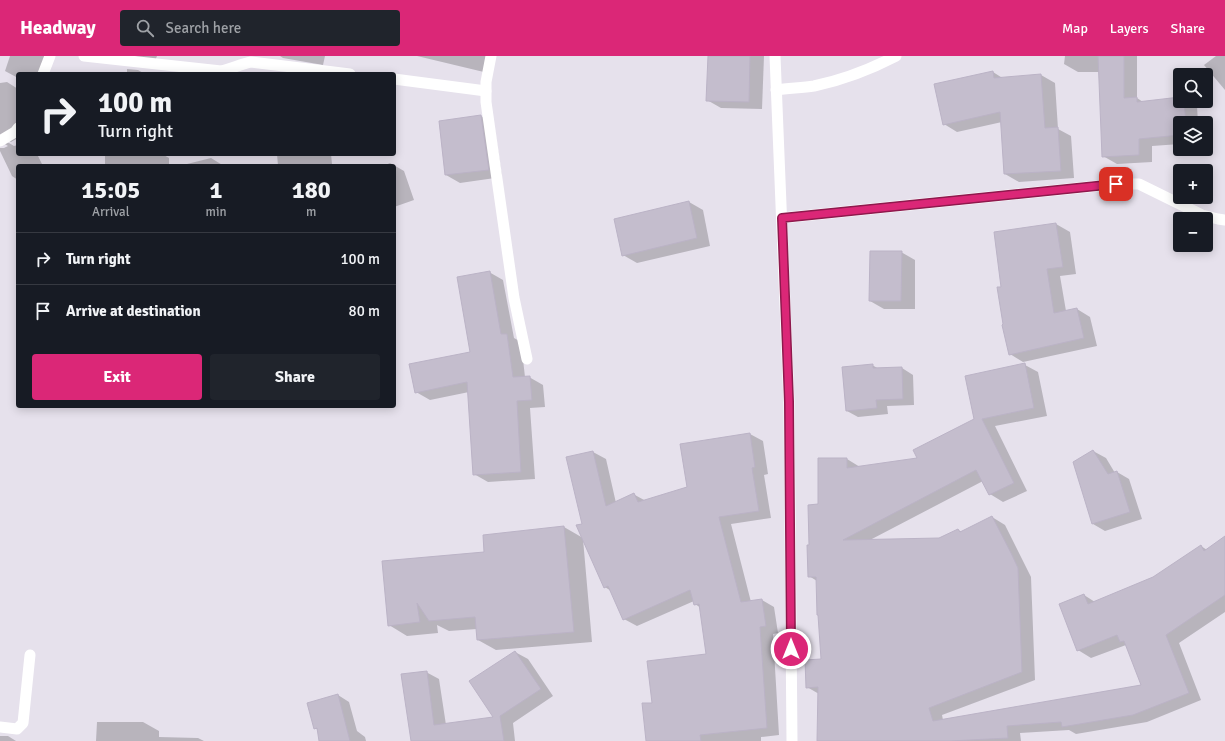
<!DOCTYPE html>
<meta charset="utf-8">
<style>
:root{--surface:#171b24;--page:#20242c;--text:#f1f3f6;--muted:#9ea1a6;--line:#363941;--accent:#db2777}
body{margin:0;font-family:Signika,sans-serif;background:var(--page);color:var(--text);height:100vh;display:flex;flex-direction:column;font-size:15px;white-space:nowrap}
*{box-sizing:border-box;margin:0}
p{font-size:13px;color:var(--muted)}
.icon{flex:none;width:22px;height:22px;fill:none;stroke:currentColor;stroke-width:2;stroke-linecap:round;stroke-linejoin:round}
.map{position:relative;flex:1;overflow:hidden}
.sheet{position:absolute;left:16px;top:108px;width:380px;height:244px;display:flex;flex-direction:column;background:var(--surface);border-radius:4px;box-shadow:0 2px 10px #0003}
.sheet>*{flex:none}
.hud{position:absolute;left:16px;top:16px;width:380px;height:84px;border-radius:4px;box-shadow:0 2px 10px #0003;background:#171b24;color:var(--text);overflow:hidden}
.tools{position:absolute;left:1173px;top:12px;display:grid;gap:8px}
.tools a{display:grid;place-items:center;width:40px;height:40px;border-radius:4px;background:var(--surface);box-shadow:0 2px 10px #0003;font-size:20px}
.pin{position:absolute;display:grid;place-items:center;width:34px;height:34px;color:#fff;margin:-17px;border-radius:8px;box-shadow:0 2px 6px #0006}
.me{position:absolute;width:44px;margin:-22px;rotate:0deg;stroke-linejoin:round;filter:drop-shadow(0 0 3px #0008)}
.turn{display:flex;align-items:center;gap:14px;height:84px;padding:0 16px;font-size:18px}
.turn .icon{width:52px;height:52px;stroke-width:2.5}
.turn b{display:block;font-size:28px;line-height:34px}
.eta{display:flex;justify-content:space-evenly;align-items:center;height:68px;text-align:center}
.eta b{font-size:24px;font-weight:700;line-height:28px}
.cta{display:flex;gap:8px;margin-top:auto;padding:8px 16px}
.cta a{flex:1;height:46px;border-radius:4px;background:var(--accent);color:#fff;font-size:16px;font-weight:700;line-height:46px;text-align:center}
.cta a+a{background:var(--page);color:var(--text)}
ul{padding:0;list-style:none}
li{display:flex;align-items:center;gap:12px;height:52px;padding:0 16px;border-top:1px solid var(--line)}
li div{flex:1}
li b{display:block;font-size:15px}
li em{font-style:normal}
header{display:flex;align-items:center;gap:24px;box-sizing:border-box;height:56px;padding:0 20px;background:var(--accent);color:#fff}
header strong{font-size:19px}
nav{display:flex;gap:22px;margin-inline-start:auto;font-size:14px}
.search{width:280px;height:36px;background:var(--page);display:flex;align-items:center;gap:10px;box-sizing:border-box;padding:0 14px;border-radius:4px;color:var(--muted);font-size:15px}
.map>svg:first-child{display:block}
.shadow{fill:#0003}
.building{fill:#c4bdcd;stroke:#bbb3c6}
.lines{fill:none;stroke-linecap:round;stroke-linejoin:round}
.minor{stroke:#fff;stroke-width:11}
.tertiary{stroke:#fff;stroke-width:11}
.route-casing{stroke:#8e194d;stroke-width:10}
.route{stroke:#db2777;stroke-width:7}
</style>
<header>
<strong>Headway</strong>
<div class="search"><svg class="icon" aria-label="search" viewBox="0 0 24 24"><circle cx="10" cy="10" r="6"/><path d="M15 15l6 6"/></svg>Search here</div>
<nav><a>Map</a><a>Layers</a><a>Share</a></nav>
</header>
<div class="map">
<svg width="1225" height="685" viewBox="0 0 1225 685">
<rect width="100%" height="100%" fill="#e6e1ec"/>
<!-- shadow -->
<g class="shadow">
<polygon points="10,0 49,0 43,18 18,18 18,22 5,15"/>
<polygon points="133,0 157,0 155,5"/>
<polygon points="280,0 325,0 323,9 283,2"/>
<polygon points="417,0 493,0 488,17"/>
<polygon points="709,0 764,0 762,53 721,52 707,44"/>
<polygon points="1065,0 1137,0 1137,42 1143,46 1180,42 1180,45 1189,45 1197,50 1198,67 1180,67 1180,88 1152,90 1152,106 1117,108 1103,100 1100,16 1078,16 1064,8"/>
<polygon points="1216,0 1225,0 1225,34 1204,9"/>
<polygon points="127,13 138,14 145,18 127,18"/>
<polygon points="993,16 1004,23 1041,19 1055,27 1058,73 1071,80 1074,122 1019,126 1005,118 1002,66 957,76 944,68"/>
<polygon points="7,26 18,33 18,82 11,86 4,82 4,84 14,90 18,89 18,98 37,98 42,108 37,110 18,110 18,124 12,120 0,95 0,92 4,92 8,90 0,85 0,27"/>
<polygon points="481,60 494,68 502,121 460,127 446,119"/>
<polygon points="105,98 162,98 169,102 169,110 105,110"/>
<polygon points="277,98 331,98 332,108 333,110 278,110"/>
<polygon points="211,102 224,110 179,110"/>
<polygon points="390,107 404,115 414,144 394,151 394,110 383,110"/>
<polygon points="689,146 703,154 710,190 637,207 623,199"/>
<polygon points="1056,168 1070,176 1076,218 1060,220 1066,255 1077,253 1090,261 1097,290 1023,306 1010,298 1003,232"/>
<polygon points="901,196 915,204 915,253 884,253 870,245"/>
<polygon points="489,216 503,224 514,282 521,286 525,321 529,321 543,329 545,351 530,352 535,423 488,426 474,418 469,336 430,344 416,336 471,296"/>
<polygon points="872,309 879,313 902,312 913,319 914,349 887,350 888,358 858,361 847,355"/>
<polygon points="1025,309 1038,316 1047,360 995,370 1027,435 1003,446 990,438 983,425 870,484 939,483 958,474 962,476 992,461 1005,469 1031,521 1035,624 942,659 943,664 1142,629 1126,589 1091,602 1078,594 1084,539 1095,546 1154,522 1201,490 1207,494 1225,481 1225,556 1179,587 1201,644 1147,666 1076,678 1069,674 1020,677 1021,685 818,685 819,638 807,631 822,604 817,525 809,520 810,490 819,449 847,403 860,411 919,403 975,363"/>
<polygon points="750,378 763,385 768,418 764,419 771,462 731,468 751,546 762,544 774,551 778,577 773,578 779,679 761,681 761,685 647,685 653,647 708,599 701,552 695,548 694,545 637,570 624,563 611,535 605,531 583,483 592,586 496,594 478,584 477,573 449,575 437,569 438,577 407,580 389,569 383,506 485,497 484,480 564,471 583,482 583,469 593,396 606,403 616,447 633,438 646,445 688,432"/>
<polygon points="1093,395 1106,402 1115,417 1117,416 1129,423 1142,463 1105,475 1093,468 1075,407"/>
<polygon points="515,596 528,603 553,640 513,667 515,685 412,685 426,616 439,623 446,669 495,662"/>
<polygon points="338,639 349,646 357,675 365,681 366,685 320,685 318,674 315,672"/>
<polygon points="97,666 143,666 159,675 159,681 198,682 204,685 96,685"/>
<polygon points="0,680 8,680 16,685 0,685"/>
</g>
<!-- building -->
<g class="building">
<polygon points="708,0 750,0 749,46 706,45"/>
<polygon points="1098,0 1124,0 1124,42 1137,41 1137,46 1180,41 1180,45 1184,45 1186,67 1180,67 1180,79 1139,83 1139,99 1102,101"/>
<polygon points="993,15 994,22 1041,18 1045,72 1058,71 1061,115 1004,118 1000,56 943,69 934,28"/>
<polygon points="481,59 489,114 445,119 439,65"/>
<polygon points="689,145 697,182 622,200 614,163"/>
<polygon points="1056,167 1063,211 1047,213 1054,257 1077,252 1084,282 1009,299 1002,269 1003,268 997,231 1001,231 994,176"/>
<polygon points="870,195 902,195 901,245 869,245"/>
<polygon points="490,215 501,278 507,278 513,321 530,320 532,344 517,345 521,416 473,419 467,326 415,337 409,308 470,296 457,221"/>
<polygon points="1025,307 1034,352 982,363 1014,427 989,439 976,414 843,484 939,482 958,473 960,476 992,460 1011,497 1018,512 1022,616 929,652 933,665 1141,629 1124,585 1120,586 1117,579 1077,595 1059,548 1084,538 1088,548 1153,521 1201,489 1204,495 1225,480 1225,539 1166,579 1189,637 1133,659 1062,671 1061,666 1007,670 1008,682 950,685 817,685 818,631 806,632 805,604 821,603 818,559 817,559 816,521 808,521 807,489 809,489 808,449 818,448 818,402 847,402 847,412 917,402 913,394 974,363 965,320"/>
<polygon points="873,308 873,312 902,311 903,343 876,344 877,352 846,355 842,311"/>
<polygon points="750,377 755,411 752,412 759,455 719,461 741,546 762,543 766,570 760,571 767,672 700,679 701,685 646,685 642,647 652,647 647,605 706,598 699,548 694,549 690,534 623,564 608,530 604,532 576,469 582,468 566,401 593,395 606,450 634,437 638,446 687,431 680,388"/>
<polygon points="1093,394 1108,418 1117,415 1130,456 1092,468 1073,406"/>
<polygon points="564,470 574,576 477,584 475,561 429,565 417,547 420,566 388,570 382,505 484,496 483,479"/>
<polygon points="515,595 541,633 500,660 504,685 411,685 401,618 427,615 434,669 493,661 469,625"/>
<polygon points="338,638 350,685 319,685 317,672 314,673 307,647"/>
</g>
<g class="lines">
<!-- minor -->
<g class="minor">
<path d="M84,0L221,15C231,13 241,8 251,6L350,18"/>
<polyline points="491,0 486,26 486,46 514,242 527,303"/>
<polyline points="43,18 50,0"/>
<polyline points="394,23 486,35"/>
<path d="M776,34C789,32 802,32 814,30C842,24 871,13 896,0"/>
<polyline points="0,85 15,76 18,72"/>
<polyline points="782,162 1117,128 1139,128 1202,159 1218,163 1225,164"/>
<polyline points="0,671 17,673 23,667 30,599"/>
</g>
<!-- tertiary -->
<polyline class="tertiary" points="775,0 789,347 792,685"/>
</g>
<g class="lines">
<defs>
<polyline id="route" points="791,593 789,346 782,162 1116,128"/>
</defs>
<!-- route casing -->
<use href="#route" class="route-casing"/>
<!-- route -->
<use href="#route" class="route"/>
</g>
</svg>
<div class="tools">
<a><svg class="icon" aria-label="search" viewBox="0 0 24 24"><circle cx="10" cy="10" r="6"/><path d="M15 15l6 6"/></svg></a>
<a><svg class="icon" aria-label="layers" viewBox="0 0 24 24"><path d="M12 4l9 5-9 5-9-5zM3 14l9 5 9-5"/></svg></a>
<a>+</a>
<a>−</a>
</div>
<div class="pin" style="left:1116px;top:128px;background:#d93025"><svg class="icon" aria-label="arrive" viewBox="0 0 24 24"><path d="M6 21V4h12l-3 4 3 4H6"/></svg></div>
<svg class="me" style="left:791px;top:593px" viewBox="-20 -20 40 40"><circle r="17" fill="#db2777" stroke="#fff" stroke-width="3"/><path d="M0-11L8 9 0 5-8 9z" fill="#fff"/></svg>
<div class="hud">
<div class="turn"><svg class="icon" aria-label="right" viewBox="0 0 24 24"><path d="M7 20v-9h11M14 6l5 5-5 5"/></svg><div><b>100 m</b>Turn right</div></div>
</div>
<section class="sheet">
<div class="eta">
<div><b>15:05</b><p>Arrival</p></div>
<div><b>1</b><p>min</p></div>
<div><b>180</b><p>m</p></div>
</div>
<ul>
<li><svg class="icon" aria-label="right" viewBox="0 0 24 24"><path d="M7 20v-9h11M14 6l5 5-5 5"/></svg><div><b>Turn right</b></div><em>100 m</em></li>
<li><svg class="icon" aria-label="arrive" viewBox="0 0 24 24"><path d="M6 21V4h12l-3 4 3 4H6"/></svg><div><b>Arrive at destination</b></div><em>80 m</em></li>
</ul>
<div class="cta"><a>Exit</a><a>Share</a></div>
</section>
</div>
